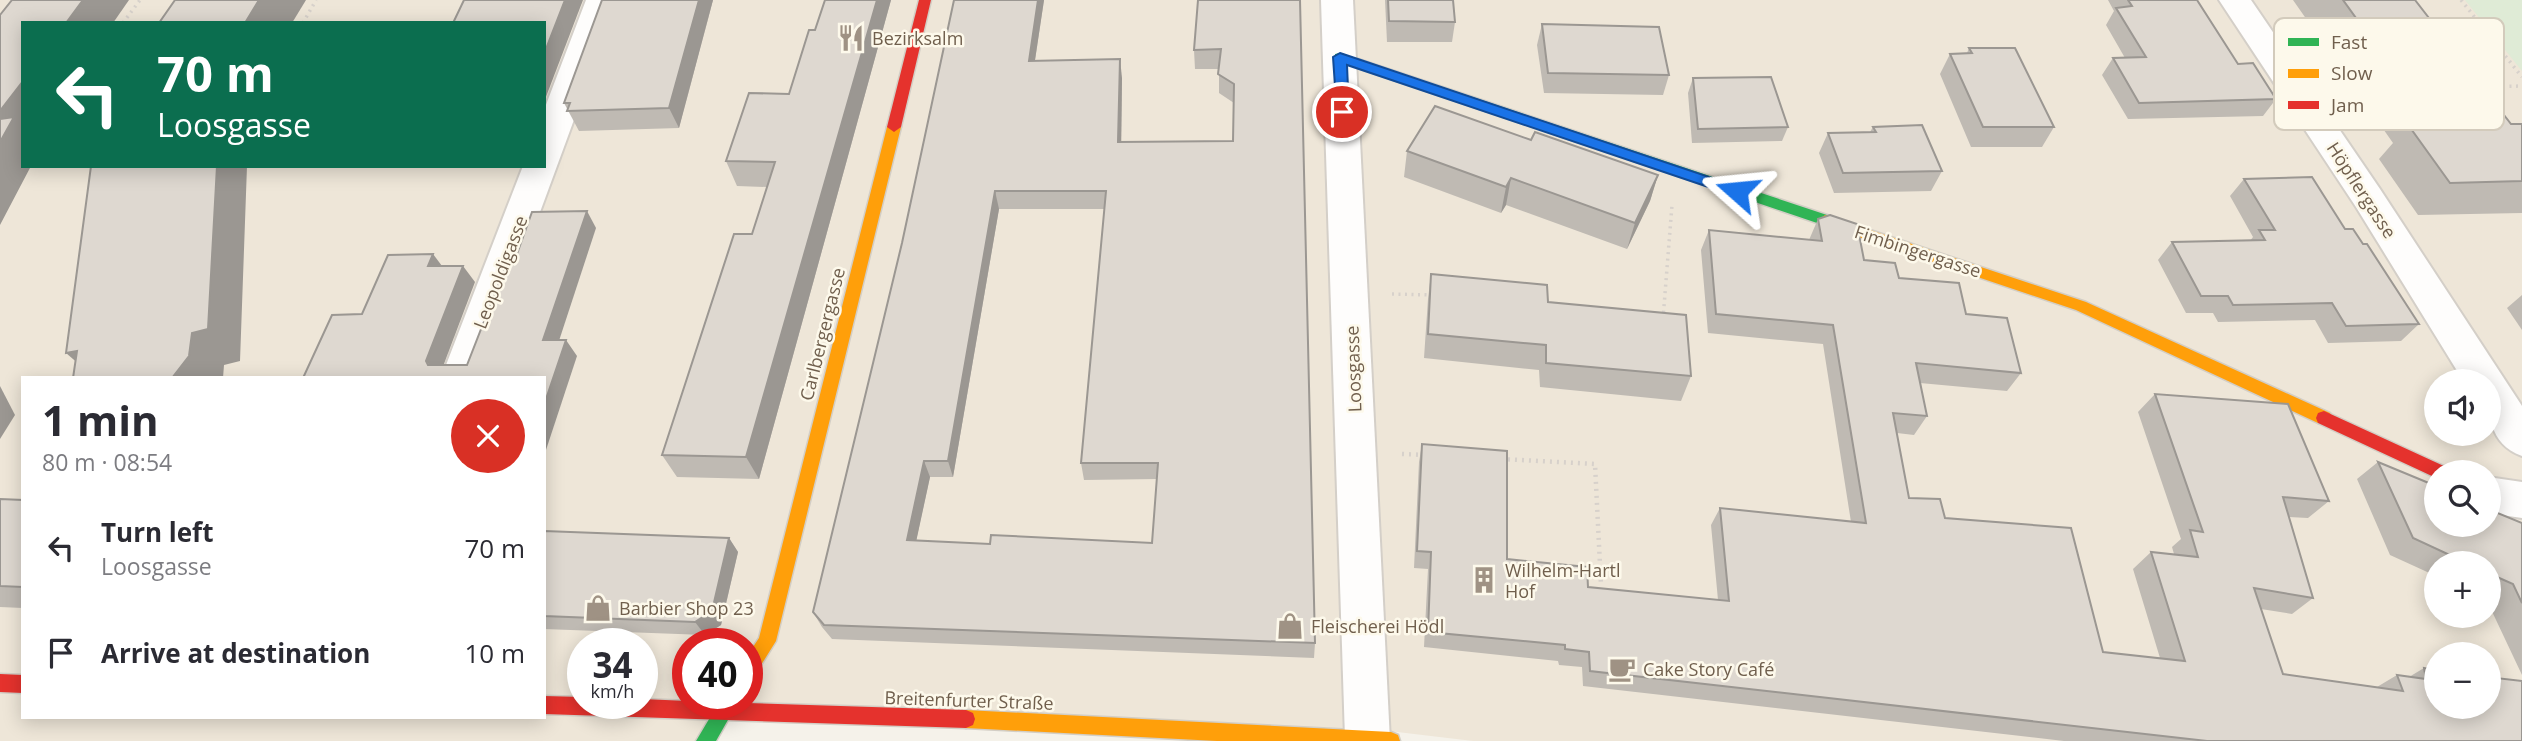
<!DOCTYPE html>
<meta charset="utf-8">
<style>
:root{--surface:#fff;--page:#f2f2f3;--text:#2b2b33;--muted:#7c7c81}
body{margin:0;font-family:"Open Sans",sans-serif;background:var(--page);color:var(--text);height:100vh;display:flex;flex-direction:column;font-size:26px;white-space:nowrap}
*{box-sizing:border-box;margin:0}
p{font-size:23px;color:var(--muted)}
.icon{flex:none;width:38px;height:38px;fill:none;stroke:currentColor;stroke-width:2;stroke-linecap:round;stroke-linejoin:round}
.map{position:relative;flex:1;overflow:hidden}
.drawer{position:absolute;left:21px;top:376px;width:525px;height:343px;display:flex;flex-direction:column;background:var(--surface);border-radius:0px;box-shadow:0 4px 18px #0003}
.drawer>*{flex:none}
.banner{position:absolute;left:21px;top:21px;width:525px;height:147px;border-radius:0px;box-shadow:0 4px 18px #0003;background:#0b6e4f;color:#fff;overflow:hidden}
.tools{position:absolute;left:2424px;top:369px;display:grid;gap:14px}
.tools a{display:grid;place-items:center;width:77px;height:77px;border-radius:50%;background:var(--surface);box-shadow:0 4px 18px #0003;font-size:35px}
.speed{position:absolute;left:567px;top:628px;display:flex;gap:14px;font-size:35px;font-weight:700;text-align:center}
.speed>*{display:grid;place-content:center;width:91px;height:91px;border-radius:50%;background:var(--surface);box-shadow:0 4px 18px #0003;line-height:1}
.speed small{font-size:18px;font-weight:400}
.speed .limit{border:10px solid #d22;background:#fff;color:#111}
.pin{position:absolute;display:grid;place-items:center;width:60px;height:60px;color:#fff;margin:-30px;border:4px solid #fff;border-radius:50%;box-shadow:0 2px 7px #0007}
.me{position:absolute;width:77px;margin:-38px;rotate:288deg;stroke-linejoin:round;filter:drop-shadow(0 0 5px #0008)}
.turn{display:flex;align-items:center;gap:24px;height:147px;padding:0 21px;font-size:32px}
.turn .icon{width:91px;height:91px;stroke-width:2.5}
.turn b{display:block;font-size:49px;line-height:60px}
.round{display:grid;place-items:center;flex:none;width:74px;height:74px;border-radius:37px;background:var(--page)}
.overview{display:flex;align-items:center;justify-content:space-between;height:119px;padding:0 21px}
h1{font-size:42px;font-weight:700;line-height:52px}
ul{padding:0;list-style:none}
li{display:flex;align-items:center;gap:21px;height:105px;padding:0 21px}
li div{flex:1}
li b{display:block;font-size:26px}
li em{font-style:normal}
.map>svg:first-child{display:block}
.residential{fill:#eee6d8;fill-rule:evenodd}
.green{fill:#dfebd6}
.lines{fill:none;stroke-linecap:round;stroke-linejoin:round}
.street-casing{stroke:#d4cfc8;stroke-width:4}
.fast-casing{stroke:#d3cec5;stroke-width:3}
.slow-casing{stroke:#d3cec5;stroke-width:3}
.jam-casing{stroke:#d3cec5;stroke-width:3}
.path-far1{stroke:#d7d1cb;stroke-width:3.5;stroke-dasharray:2 4.5;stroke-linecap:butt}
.path{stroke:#d7d1cb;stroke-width:4.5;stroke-dasharray:2 5;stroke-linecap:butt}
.street{fill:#fefdfc;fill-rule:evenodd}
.fast{fill:#30b455;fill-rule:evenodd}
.slow{fill:#ff9f0a;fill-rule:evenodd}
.jam{fill:#e5322d;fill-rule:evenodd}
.wall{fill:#bfbab3;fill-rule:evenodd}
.shaded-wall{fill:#9b9792}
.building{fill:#ded8d0;stroke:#9b9792;stroke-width:2;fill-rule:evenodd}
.route{fill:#1a73e8;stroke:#114b97;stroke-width:2}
.labels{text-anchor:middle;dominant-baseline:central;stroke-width:5;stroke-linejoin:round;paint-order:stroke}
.poi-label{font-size:18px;fill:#705f4d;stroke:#fdf9eb;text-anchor:start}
.street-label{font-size:18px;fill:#705f4d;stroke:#fdf9eb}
.key{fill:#fdf9eb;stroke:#d3cbbc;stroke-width:2}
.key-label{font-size:19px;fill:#705f4d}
</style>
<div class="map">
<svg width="2522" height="741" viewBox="0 0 2522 741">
<rect width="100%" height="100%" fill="#f5f2ea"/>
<!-- residential -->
<path class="residential" d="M0,0H2522V741H1473L1372,729L724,711L705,741H0ZM23,23H544V166H23ZM23,378H544V718H23ZM2436,382H2488V434H2436ZM2436,472H2488V525H2436ZM2436,564H2488V616H2436ZM583,644H642V704H583ZM688,644H747V704H688ZM2436,654H2488V707H2436Z"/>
<!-- green -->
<polygon class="green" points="2465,0 2522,0 2522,71"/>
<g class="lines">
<defs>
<g id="street">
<polygon points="586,0 618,0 479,378 441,378 523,166 544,166 544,110"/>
<polygon points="1321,0 1353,0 1390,741 1346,741 1345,738"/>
<path d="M2219,0H2251L2380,189L2522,406V456C2488,444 2488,412 2488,382H2464L2356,207Z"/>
<polygon points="2488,477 2522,482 2522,518 2488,513"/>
</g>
<g id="fast">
<polygon points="1340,53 1830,216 1832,220 1825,225 1820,224 1335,60 1335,54"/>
<polygon points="718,704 737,704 716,741 696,741"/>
</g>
<g id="slow">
<polygon points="894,122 901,127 776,641 753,678 747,680 747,656 759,638 887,127"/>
<polygon points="1825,215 2086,302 2330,413 2332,418 2330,423 2318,423 2076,310 1820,224 1818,220"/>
<polygon points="966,710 1391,732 1398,735 1400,741 1217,741 966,728 959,725 957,719 959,713"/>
</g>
<g id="jam">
<polygon points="919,0 931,0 901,127 894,132 887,127"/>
<polygon points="2324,411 2446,467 2448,472 2436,472 2436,478 2434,477 2318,423 2316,418 2318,413"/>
<polygon points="0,674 23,675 23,693 0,692"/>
<polygon points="544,696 583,697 583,704 642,704 642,699 688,701 688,704 747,703 966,710 973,713 975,719 973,725 966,728 544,714"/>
</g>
</defs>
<!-- street casing -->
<use href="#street" class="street-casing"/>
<!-- fast casing -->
<use href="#fast" class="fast-casing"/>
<!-- slow casing -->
<use href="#slow" class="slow-casing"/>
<!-- jam casing -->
<use href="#jam" class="jam-casing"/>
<!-- path-far1 -->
<g class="path-far1">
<polyline points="2461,0 2522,77"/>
<polyline points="123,23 140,0"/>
<polyline points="303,23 316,0"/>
<polyline points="2477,87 2522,86"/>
<polyline points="1392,294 1432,295"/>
<polyline points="1663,319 1672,205"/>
</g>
<!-- path -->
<g class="path">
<polyline points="1402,454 1426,455"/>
<polyline points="1501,459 1595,464 1601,585"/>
</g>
<!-- street -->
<use href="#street" class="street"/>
<!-- fast -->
<use href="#fast" class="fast"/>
<!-- slow -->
<use href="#slow" class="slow"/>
<!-- jam -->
<use href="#jam" class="jam"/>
</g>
<!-- wall -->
<g class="wall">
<polygon points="602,0 713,0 679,128 579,131 564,103"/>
<polygon points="825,0 891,0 759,479 677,477 662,455 752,234 767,187 737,186 726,161 789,94 815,30"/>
<path d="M954,0H1044L1035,60L1122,78L1121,142L1233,141L1234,103L1219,93V69H1195L1194,50L1300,0L1315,643L1314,658L832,639L822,627L813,612L902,243ZM999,209H1105L1081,463L1084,480L1157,479L1152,543L990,544L916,541L930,477H953Z"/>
<polygon points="1385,0 1453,0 1455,22 1452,42 1387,42"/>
<polygon points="2108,0 2197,0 2238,64 2276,99 2263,116 2128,119 2102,75 2113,58 2125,58 2106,25 2114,11"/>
<polygon points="2293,0 2415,0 2511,124 2522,124 2522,213 2418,215 2379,159 2393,143"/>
<polygon points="1542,24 1669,75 1663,95 1544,93 1537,45"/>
<polygon points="1969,48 2054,127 2042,147 1971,147 1940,74 1950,54 1967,53"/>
<polygon points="1693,78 1788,127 1782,141 1692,143 1688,93"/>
<polygon points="1873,127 1942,171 1931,191 1834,193 1819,153 1828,133 1870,132"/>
<polygon points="1531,140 1658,175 1650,201 1627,249 1506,205 1501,213 1404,177 1407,151"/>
<polygon points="2244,179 2345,229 2363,244 2419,324 2401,341 2328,343 2315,320 2218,322 2213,313 2186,313 2158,260 2172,242 2250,241 2253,237 2230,196"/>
<polygon points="1818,219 1864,260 1966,314 2021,373 2007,391 1920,383 1927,416 1914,435 1897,433 1909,498 1945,518 2103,652 2160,658 2133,569 2151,552 2174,554 2172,547 2181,539 2138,412 2155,394 2329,501 2308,518 2289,517 2313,598 2292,614 2261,609 2283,674 2377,687 2397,675 2409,677 2424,668 2522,741 2064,741 1583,686 1582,667 1559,665 1558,661 1424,647 1428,569 1414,568 1419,462 1422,444 1507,559 1588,587 1718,600 1711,525 1720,508 1851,522 1823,344 1708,333 1701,250 1709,230 1809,240"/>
<polygon points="1431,274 1548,302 1691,376 1681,401 1540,387 1539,370 1424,358 1428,299"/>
<polygon points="2522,295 2522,330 2507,308"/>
<polygon points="2378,462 2522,523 2522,675 2488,603 2488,564 2436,564 2436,576 2390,555 2357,479"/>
<polygon points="0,499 23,500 23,608 0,607"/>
<polygon points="544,531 729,538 738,552 721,625 705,635 544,629"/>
</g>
<!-- shaded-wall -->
<g class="shaded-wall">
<polygon points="83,0 129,0 113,23 66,23"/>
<polygon points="259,0 306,0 292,23 245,23"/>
<polygon points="565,0 583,0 544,102 544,54"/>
<polygon points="699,0 713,0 679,128 669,108"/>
<polygon points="877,0 891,0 759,479 746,457"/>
<polygon points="1038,0 1044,0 1032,80 1029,61"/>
<polygon points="1120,59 1122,78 1121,160 1118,142"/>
<polygon points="23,81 23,166 31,166 0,225 0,111"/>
<polygon points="217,166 247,166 240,361 224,365 223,378 172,378 192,333"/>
<polygon points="1658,175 1650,201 1627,249 1635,223"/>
<polygon points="1511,178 1506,205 1501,213 1506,187"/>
<polygon points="995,191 999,209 953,477 948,461"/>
<polygon points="587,211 596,228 554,356 543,340"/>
<polygon points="433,254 445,270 428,266"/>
<polygon points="463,266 475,282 439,377 426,361"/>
<polygon points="566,340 577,356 544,456 544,405"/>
<polygon points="77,351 95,378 66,353"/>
<polygon points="0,386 15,415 0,439"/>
<polygon points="924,461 930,477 913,556 907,540"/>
<polygon points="729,538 738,552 721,625 705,635 695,622"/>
</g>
<!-- building -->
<g class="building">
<polygon points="12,0 83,0 66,23 23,23 23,81 0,111 0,15"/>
<polygon points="175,0 259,0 245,23 159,23"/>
<polygon points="464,0 565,0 544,54 544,23 453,23"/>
<polygon points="602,0 699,0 669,108 567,111 570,103 564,103"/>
<polygon points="825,0 877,0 746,457 662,455 734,234 752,234 775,162 726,161 749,93 789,94 809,30 815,30"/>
<path d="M954,0H1038L1029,61L1120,59L1118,142L1233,141L1234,84L1218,74L1221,49L1194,50L1198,0H1300L1315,643L824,625L813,612L902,243ZM995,191H1106L1081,463H1158L1152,543L991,535L990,544L907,540L924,461H948Z"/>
<polygon points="1388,0 1453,0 1455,22 1389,21"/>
<polygon points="2128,0 2197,0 2238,64 2253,63 2276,99 2139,103 2113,58 2146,57 2116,8 2132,6"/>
<polygon points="2343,0 2415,0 2511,124 2522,124 2522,181 2450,183 2409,126 2434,126"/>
<polygon points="1542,24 1659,27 1669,75 1548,73"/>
<polygon points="1969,48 2015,48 2054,127 1983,127 1950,54 1972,53"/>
<polygon points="1771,77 1788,127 1698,129 1693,78"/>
<polygon points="1435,106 1531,140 1535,132 1658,175 1635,223 1511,178 1506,187 1407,151"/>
<polygon points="14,117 0,142 0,119"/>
<polygon points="1922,125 1942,171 1843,173 1828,133 1876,132 1873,127"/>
<polygon points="91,166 217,166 208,329 192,333 189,356 172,378 73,378 77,351 66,353"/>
<polygon points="2312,177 2345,229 2353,229 2363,244 2367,244 2419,324 2346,326 2332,303 2233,305 2228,296 2201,296 2172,242 2265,240 2259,230 2275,230 2244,179"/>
<polygon points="587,211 543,340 566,340 544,405 544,378 303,378 332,315 362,314 388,255 433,254 428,266 463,266 426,361 428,365 467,365 506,265 513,265 532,212"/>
<polygon points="1830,215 1857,224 1864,260 1895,263 1899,278 1959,283 1966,314 2007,318 2021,373 1916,363 1927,416 1893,413 1909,498 1940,499 1945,518 2071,528 2103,652 2185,661 2151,552 2198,557 2190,530 2203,532 2155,394 2288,404 2329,501 2283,497 2313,598 2254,588 2283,674 2403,691 2397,675 2426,679 2424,668 2436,670 2436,707 2488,707 2488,677 2522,681 2522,741 2207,741 1590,671 1589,652 1565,649 1565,645 1428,632 1431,552 1417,551 1422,444 1507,451 1507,559 1587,567 1588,587 1729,601 1720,508 1866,523 1833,325 1716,314 1709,230 1822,241 1818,219"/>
<polygon points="1431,274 1547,285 1548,302 1686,315 1691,376 1546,363 1546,345 1428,334"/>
<polygon points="2378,462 2436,486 2436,525 2488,525 2488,509 2522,523 2522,603 2513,584 2488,573 2488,564 2469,564 2413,538"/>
<polygon points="0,499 23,500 23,587 0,586"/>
<polygon points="544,531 729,538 712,611 695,622 544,616"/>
</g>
<!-- route -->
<polygon class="route" points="1340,53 1742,188 1744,191 1737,197 1732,195 1347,65 1349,112 1342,117 1337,115 1333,57"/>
<!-- icons -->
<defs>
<symbol id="restaurant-bare" viewBox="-9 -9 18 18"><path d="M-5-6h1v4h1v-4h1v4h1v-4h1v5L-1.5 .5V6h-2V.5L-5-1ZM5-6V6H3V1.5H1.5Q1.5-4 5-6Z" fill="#9f9284" stroke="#fdf9eb" stroke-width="2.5" paint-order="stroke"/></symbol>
<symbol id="building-bare" viewBox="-9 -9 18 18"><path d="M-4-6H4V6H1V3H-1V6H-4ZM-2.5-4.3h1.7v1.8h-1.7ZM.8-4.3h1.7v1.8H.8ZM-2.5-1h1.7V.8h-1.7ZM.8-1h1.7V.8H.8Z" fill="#9f9284" stroke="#fdf9eb" stroke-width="2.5" paint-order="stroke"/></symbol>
<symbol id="shop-bare" viewBox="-9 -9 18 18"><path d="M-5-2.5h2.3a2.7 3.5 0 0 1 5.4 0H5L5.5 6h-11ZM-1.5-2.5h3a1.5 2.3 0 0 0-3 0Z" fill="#9f9284" stroke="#fdf9eb" stroke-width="2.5" paint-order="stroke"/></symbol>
<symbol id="cafe-bare" viewBox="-9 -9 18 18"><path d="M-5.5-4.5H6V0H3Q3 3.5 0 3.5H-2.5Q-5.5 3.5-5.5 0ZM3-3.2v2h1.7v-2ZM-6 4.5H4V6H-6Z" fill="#9f9284" stroke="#fdf9eb" stroke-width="2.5" paint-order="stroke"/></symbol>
</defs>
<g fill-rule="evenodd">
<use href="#restaurant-bare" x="832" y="19" width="38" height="38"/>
<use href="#building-bare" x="1465" y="561" width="38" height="38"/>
<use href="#shop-bare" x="579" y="589" width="38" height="38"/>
<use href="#shop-bare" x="1271" y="607" width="38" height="38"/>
<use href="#cafe-bare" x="1603" y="650" width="38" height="38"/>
</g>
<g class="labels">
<!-- poi labels -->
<g class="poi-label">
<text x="872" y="38">Bezirksalm</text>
<text x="1505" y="570">Wilhelm-Hartl<tspan x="1505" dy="21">Hof</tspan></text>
<text x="619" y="608">Barbier Shop 23</text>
<text x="1311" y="626">Fleischerei Hödl</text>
<text x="1643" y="669">Cake Story Café</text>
</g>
<!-- street labels -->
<g class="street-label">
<text transform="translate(2362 190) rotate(57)">Höpflergasse</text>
<text transform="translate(1918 251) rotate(18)">Fimbingergasse</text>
<text transform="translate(500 272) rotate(-69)">Leopoldigasse</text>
<text transform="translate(822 334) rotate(-76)">Carlbergergasse</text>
<text transform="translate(1353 369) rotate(-92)">Loosgasse</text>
<text transform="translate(969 700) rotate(2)">Breitenfurter Straße</text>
</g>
</g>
<!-- legend -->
<rect x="2274" y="18" width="230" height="112" rx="10" class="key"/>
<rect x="2288" y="38" width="31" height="8" fill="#30b455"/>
<rect x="2288" y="69" width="31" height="9" fill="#ff9f0a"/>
<rect x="2288" y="101" width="31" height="8" fill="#e5322d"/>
<g class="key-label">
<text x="2331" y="49">Fast</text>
<text x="2331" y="80">Slow</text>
<text x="2331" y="112">Jam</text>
</g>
</svg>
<div class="tools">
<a><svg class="icon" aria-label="sound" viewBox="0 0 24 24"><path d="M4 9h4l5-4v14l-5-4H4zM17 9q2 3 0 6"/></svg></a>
<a><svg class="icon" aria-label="search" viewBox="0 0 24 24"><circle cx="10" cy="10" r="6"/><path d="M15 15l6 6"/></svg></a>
<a>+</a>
<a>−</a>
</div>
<div class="speed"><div>34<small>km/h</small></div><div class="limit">40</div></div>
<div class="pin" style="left:1342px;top:112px;background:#d93025"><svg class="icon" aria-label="arrive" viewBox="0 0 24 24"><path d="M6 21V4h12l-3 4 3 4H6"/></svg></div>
<svg class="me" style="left:1737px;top:191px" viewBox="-20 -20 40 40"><path d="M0-17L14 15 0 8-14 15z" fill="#1a73e8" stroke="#fff" stroke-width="4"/></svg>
<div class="banner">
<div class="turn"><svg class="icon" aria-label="left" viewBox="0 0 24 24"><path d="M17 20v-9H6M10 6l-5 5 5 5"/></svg><div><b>70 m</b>Loosgasse</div></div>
</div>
<section class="drawer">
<div class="overview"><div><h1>1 min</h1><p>80 m · 08:54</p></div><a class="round" style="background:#d93025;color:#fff"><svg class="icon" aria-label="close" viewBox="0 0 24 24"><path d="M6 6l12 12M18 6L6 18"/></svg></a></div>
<ul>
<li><svg class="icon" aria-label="left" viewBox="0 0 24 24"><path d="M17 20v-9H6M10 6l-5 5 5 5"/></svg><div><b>Turn left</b><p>Loosgasse</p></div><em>70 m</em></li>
<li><svg class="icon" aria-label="arrive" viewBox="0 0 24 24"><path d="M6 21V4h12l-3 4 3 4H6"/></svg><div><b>Arrive at destination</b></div><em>10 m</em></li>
</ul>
</section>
</div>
